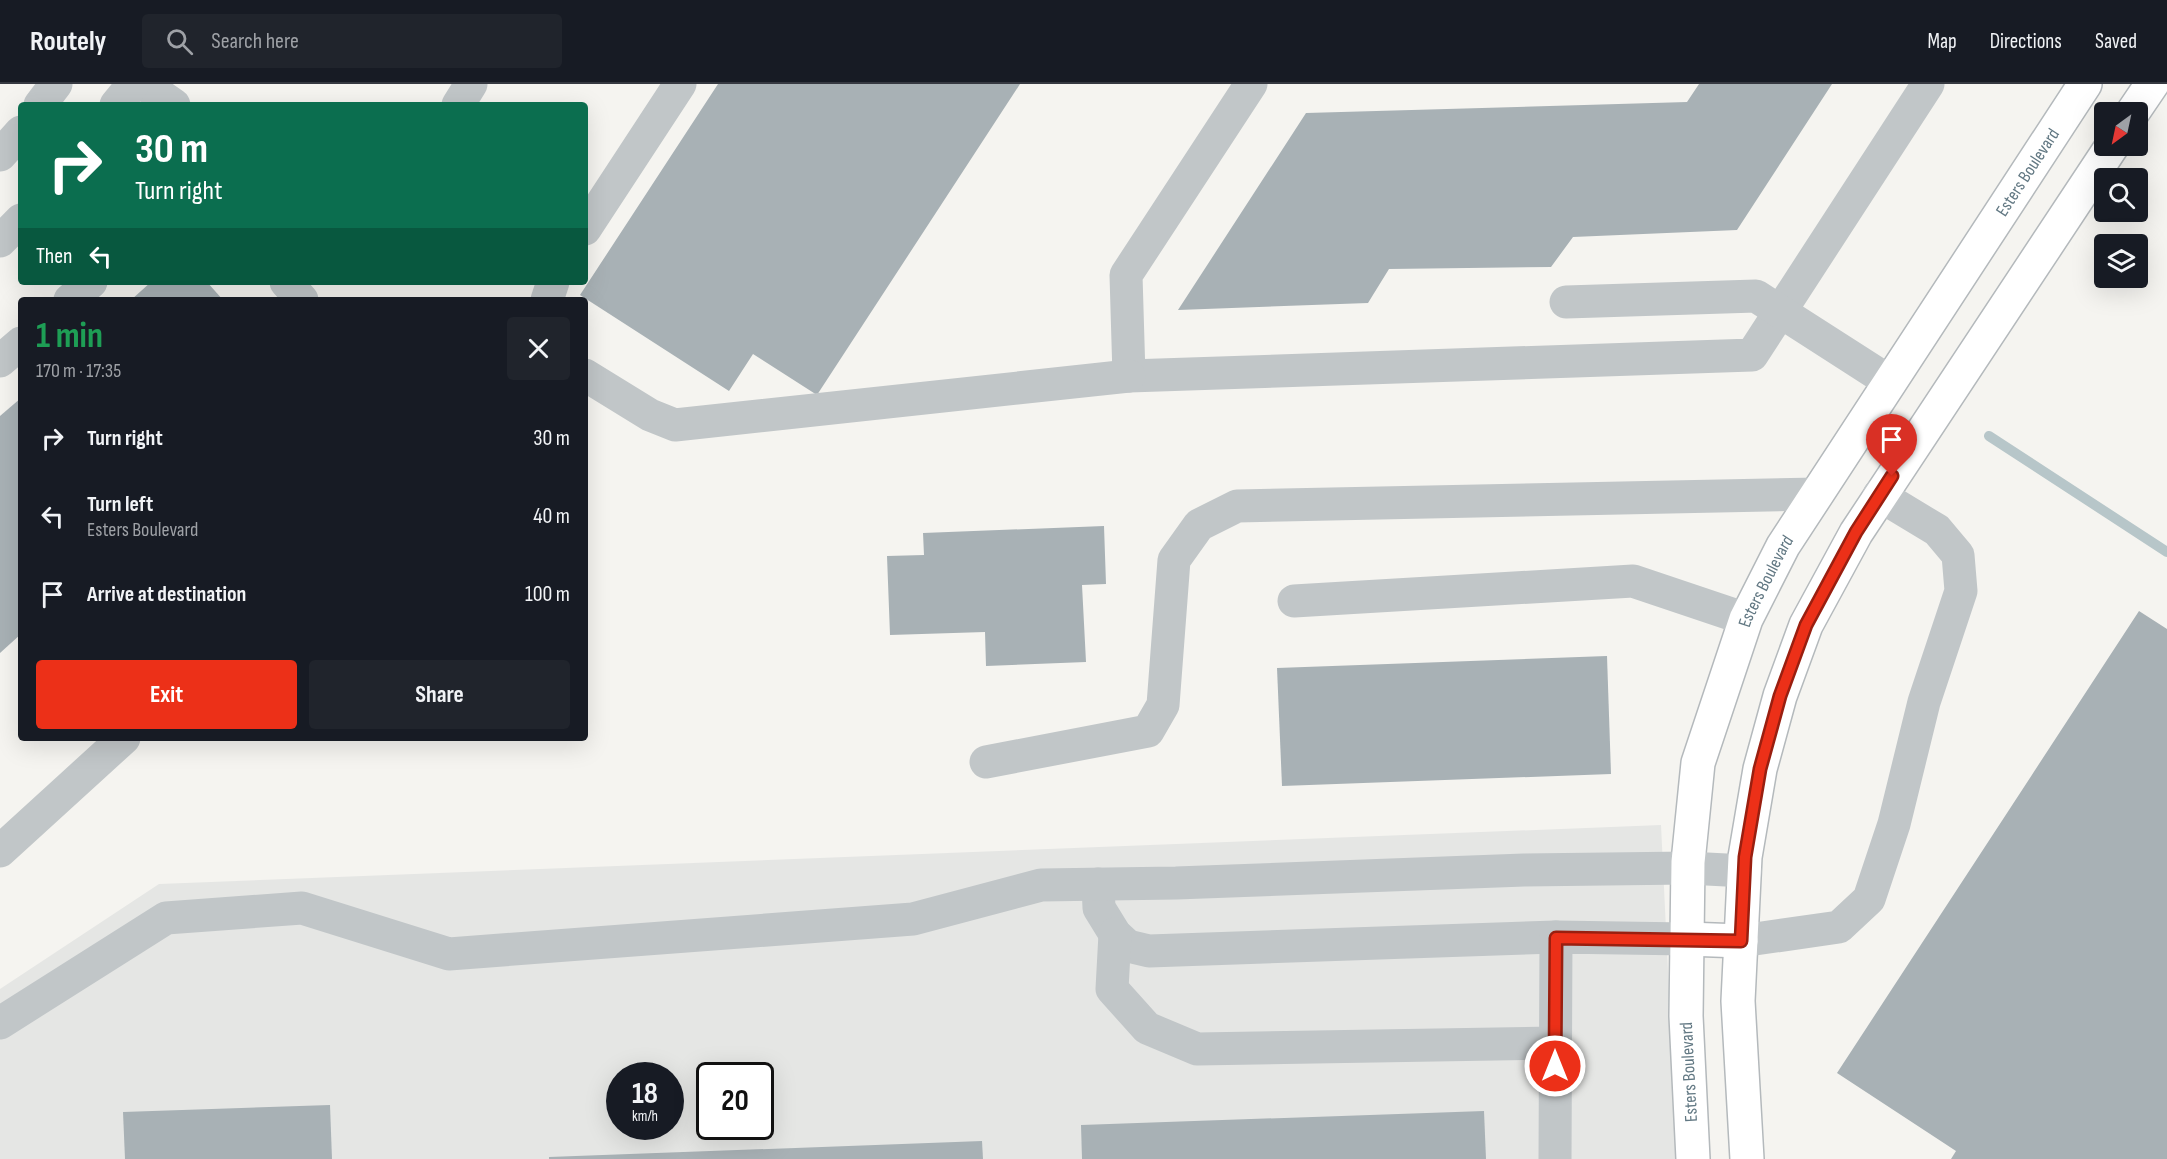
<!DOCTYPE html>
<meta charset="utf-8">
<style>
:root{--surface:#171b24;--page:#20242c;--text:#f1f3f6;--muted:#9ea1a6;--line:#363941;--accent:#ec3018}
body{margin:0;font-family:"Sofia Sans Condensed",sans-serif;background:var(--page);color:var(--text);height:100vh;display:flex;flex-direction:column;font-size:22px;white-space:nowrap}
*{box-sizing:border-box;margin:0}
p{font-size:20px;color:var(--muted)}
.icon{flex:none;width:33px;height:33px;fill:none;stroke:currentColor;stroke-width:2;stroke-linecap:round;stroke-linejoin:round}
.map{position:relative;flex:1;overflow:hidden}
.drawer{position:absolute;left:18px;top:213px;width:570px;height:444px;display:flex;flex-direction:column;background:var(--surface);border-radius:6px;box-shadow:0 6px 24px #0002}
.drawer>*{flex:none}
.guide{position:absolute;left:18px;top:18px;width:570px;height:183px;border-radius:6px;box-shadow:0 6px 24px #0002;background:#0b6e4f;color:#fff;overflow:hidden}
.needle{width:39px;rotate:213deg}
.tools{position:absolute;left:2094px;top:18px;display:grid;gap:12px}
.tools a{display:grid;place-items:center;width:54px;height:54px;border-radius:6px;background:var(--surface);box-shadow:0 6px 24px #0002;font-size:30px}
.speed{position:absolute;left:606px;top:978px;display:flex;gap:12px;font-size:30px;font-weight:700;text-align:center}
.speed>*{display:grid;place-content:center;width:78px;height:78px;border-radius:50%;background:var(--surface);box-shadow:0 6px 24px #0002;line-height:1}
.speed small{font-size:15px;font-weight:400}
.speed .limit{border:3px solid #111;border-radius:9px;background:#fff;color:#111}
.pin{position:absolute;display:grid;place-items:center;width:51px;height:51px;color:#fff;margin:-62px -26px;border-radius:50% 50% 50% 0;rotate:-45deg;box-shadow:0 0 6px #0007}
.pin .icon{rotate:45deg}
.me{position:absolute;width:66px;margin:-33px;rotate:0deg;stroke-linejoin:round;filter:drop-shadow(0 0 4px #0008)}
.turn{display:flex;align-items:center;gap:21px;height:126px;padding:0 18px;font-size:27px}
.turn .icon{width:78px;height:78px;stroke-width:2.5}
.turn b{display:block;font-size:42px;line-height:51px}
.then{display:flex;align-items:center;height:57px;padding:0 18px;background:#0003;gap:12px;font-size:22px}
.round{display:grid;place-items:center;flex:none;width:63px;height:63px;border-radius:6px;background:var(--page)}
.headline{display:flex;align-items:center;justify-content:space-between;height:102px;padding:0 18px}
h1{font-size:36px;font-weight:700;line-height:45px;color:#1e9e55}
.button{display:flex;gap:12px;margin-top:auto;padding:12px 18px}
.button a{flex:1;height:69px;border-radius:6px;background:var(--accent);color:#fff;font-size:24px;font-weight:700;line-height:69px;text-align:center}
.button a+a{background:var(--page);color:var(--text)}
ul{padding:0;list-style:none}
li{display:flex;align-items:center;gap:18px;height:78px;padding:0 18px}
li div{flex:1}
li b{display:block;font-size:22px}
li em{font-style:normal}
header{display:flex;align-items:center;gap:36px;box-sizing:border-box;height:84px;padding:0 30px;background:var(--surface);border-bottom:2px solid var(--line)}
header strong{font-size:28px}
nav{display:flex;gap:33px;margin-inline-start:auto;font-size:21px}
.search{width:420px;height:54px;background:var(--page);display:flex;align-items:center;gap:15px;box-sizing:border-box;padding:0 21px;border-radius:6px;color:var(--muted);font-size:22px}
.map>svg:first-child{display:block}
.built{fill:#e5e6e4;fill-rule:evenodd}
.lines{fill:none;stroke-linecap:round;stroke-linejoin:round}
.stream{stroke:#b7c6c9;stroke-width:10}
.building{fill:#a8b1b5}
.major-casing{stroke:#b4b9bc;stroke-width:36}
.minor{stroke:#c1c6c8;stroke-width:33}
.major{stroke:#fff;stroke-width:33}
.route-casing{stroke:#991f10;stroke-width:15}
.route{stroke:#ec3018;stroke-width:10}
.labels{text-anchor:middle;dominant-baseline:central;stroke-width:6;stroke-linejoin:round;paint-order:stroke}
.street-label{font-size:18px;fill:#627883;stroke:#fff}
</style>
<header>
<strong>Routely</strong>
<div class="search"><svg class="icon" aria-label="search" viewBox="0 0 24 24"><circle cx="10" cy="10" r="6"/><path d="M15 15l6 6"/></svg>Search here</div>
<nav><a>Map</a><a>Directions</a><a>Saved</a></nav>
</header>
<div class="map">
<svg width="2167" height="1075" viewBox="0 0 2167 1075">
<rect width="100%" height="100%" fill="#f5f4f0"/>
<!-- built -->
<path class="built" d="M1661,741L1677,1075H0V905L159,800ZM620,992H670V1042H620ZM710,992H760V1042H710Z"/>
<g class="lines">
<!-- stream -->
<polyline class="stream" points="1989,352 2167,468"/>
</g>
<!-- building -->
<g class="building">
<polygon points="718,0 1020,0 817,311 753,270 729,307 580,211"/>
<polygon points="1699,0 1832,0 1737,146 1573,153 1551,183 1389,185 1368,219 1178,226 1306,29 1687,18"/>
<polygon points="151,198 207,198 223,216 131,216"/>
<polygon points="21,314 21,550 0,569 0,332"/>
<polygon points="1104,442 1106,500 1082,501 1086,578 986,582 985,548 890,551 887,472 924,471 923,449"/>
<polygon points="2139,527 2167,545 2167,1075 1951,1075 1956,1067 1837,989"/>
<polygon points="1607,572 1611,690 1282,702 1277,584"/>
<polygon points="330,1021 332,1075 125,1075 123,1028"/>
<polygon points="1484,1027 1486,1075 1082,1075 1081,1041"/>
<polygon points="982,1057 983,1075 549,1075 549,1073"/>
</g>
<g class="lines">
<defs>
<g id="major">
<polyline points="2133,28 2152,0"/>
<polyline points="1687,855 1741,857"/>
<path id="s1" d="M1693,1075L1686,932L1688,778L1698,679L1746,535L1783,462L2085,0"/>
<polyline points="1747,1075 1738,917 1745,773 1760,685 1780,612 1806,541 1856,449 2112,62"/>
</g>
</defs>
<!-- major casing -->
<use href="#major" class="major-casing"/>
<!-- minor -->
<g class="minor">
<polyline points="144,0 174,21"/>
<polyline points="1251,0 1126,191 1129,292 1752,271 1928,0"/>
<polyline points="40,21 56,0"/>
<polyline points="116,21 133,0"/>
<polyline points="458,21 471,0"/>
<polyline points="0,71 21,48"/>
<polyline points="585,145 680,0"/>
<polyline points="0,157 21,136"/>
<polyline points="286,198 302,216"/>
<polyline points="70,216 91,198"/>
<polyline points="547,216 553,198"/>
<polyline points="1566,218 1756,212 1890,298"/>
<polyline points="0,277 21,259"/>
<polyline points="585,291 650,331 675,341 1129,292"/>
<polyline points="1294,517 1633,497 1746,535"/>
<polyline points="986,678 1148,647 1163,621 1174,476 1199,441 1237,422 1817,410"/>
<polyline points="0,767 124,654"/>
<polyline points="1098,800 1099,824 1115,850 1128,862 1149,867 1556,853"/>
<polyline points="1115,850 1112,905 1147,944 1197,965 1555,959"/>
<polyline points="1741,857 1839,843 1869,815 1894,740 1924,618 1961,507 1958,471 1937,446 1879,411"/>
<polyline points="0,939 166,834 302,824 449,870 913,835 1041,801 1176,799 1524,786 1688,784 1745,787"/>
<polyline points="1555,1075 1556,853 1687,855"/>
</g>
<!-- major -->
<use href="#major" class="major"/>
</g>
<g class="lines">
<defs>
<polyline id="route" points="1555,982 1556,854 1741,857 1745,773 1760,685 1780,612 1806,541 1856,448 1892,392"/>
</defs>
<!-- route casing -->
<use href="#route" class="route-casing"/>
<!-- route -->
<use href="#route" class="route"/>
</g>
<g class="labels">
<!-- street labels -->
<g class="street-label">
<text stroke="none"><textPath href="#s1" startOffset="1077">Esters Boulevard</textPath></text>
<text stroke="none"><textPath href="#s1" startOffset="591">Esters Boulevard</textPath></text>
<text transform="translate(1689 988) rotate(-93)">Esters Boulevard</text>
</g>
</g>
</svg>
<div class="tools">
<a><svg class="needle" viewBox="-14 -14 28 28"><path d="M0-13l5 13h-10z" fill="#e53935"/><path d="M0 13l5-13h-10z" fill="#9ea1a6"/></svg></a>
<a><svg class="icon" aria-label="search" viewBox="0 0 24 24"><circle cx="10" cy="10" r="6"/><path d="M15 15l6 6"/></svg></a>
<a><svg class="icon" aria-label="layers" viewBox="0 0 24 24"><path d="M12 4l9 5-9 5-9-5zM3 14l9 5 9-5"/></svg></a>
</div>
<div class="speed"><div>18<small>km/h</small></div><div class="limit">20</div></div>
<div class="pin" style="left:1892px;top:392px;background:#d93025"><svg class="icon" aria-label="arrive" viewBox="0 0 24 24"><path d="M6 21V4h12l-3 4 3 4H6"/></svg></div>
<svg class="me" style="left:1555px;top:982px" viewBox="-20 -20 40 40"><circle r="17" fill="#ec3018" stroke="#fff" stroke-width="3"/><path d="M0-11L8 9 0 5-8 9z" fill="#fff"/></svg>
<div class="guide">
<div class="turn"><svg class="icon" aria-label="right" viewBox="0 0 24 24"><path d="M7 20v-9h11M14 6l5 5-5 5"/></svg><div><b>30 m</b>Turn right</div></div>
<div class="then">Then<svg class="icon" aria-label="left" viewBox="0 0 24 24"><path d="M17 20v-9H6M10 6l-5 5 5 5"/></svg></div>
</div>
<section class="drawer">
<div class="headline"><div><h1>1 min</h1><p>170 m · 17:35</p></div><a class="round"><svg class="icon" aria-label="close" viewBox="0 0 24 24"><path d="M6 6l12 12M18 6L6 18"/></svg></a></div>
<ul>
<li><svg class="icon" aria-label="right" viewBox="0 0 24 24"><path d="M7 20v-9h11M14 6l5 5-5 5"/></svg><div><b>Turn right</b></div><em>30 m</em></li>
<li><svg class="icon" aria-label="left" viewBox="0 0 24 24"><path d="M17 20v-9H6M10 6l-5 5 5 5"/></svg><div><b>Turn left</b><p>Esters Boulevard</p></div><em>40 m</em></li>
<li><svg class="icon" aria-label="arrive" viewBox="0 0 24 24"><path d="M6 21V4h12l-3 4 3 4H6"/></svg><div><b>Arrive at destination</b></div><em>100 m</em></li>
</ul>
<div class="button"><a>Exit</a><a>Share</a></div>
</section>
</div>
